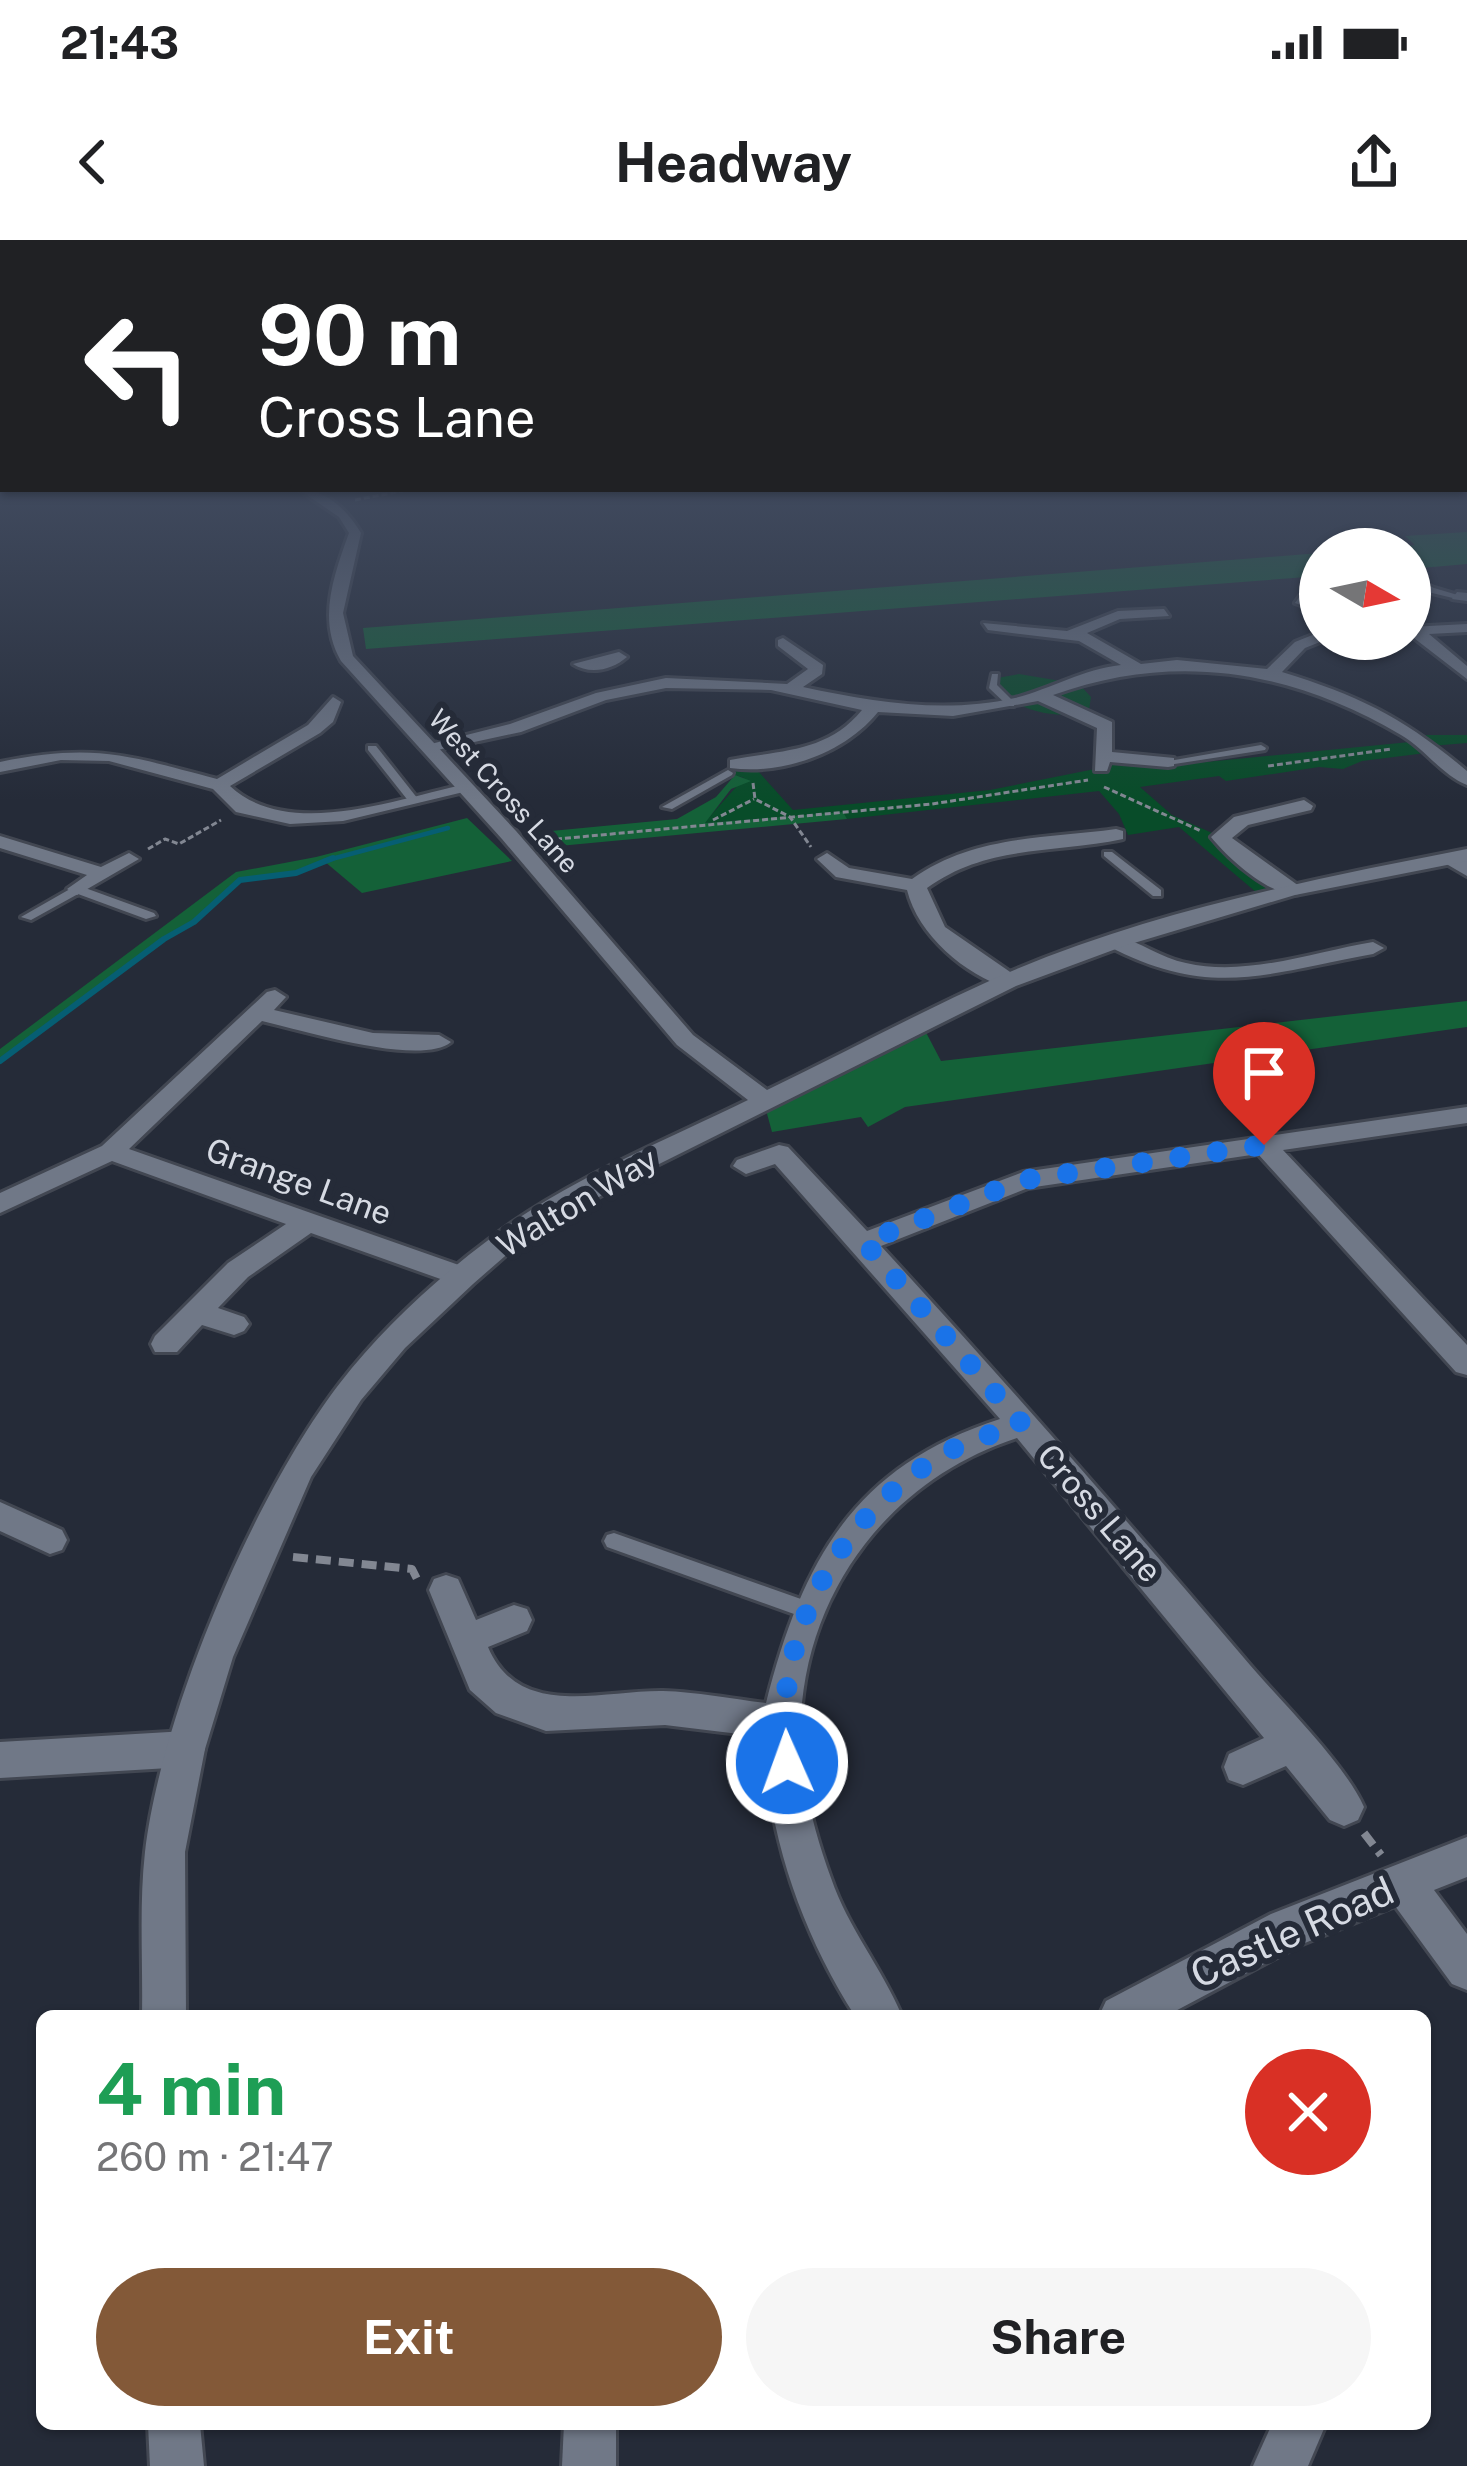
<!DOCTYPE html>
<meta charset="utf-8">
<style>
:root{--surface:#fff;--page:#f6f6f6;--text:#202124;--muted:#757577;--accent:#835938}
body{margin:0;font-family:"Public Sans",sans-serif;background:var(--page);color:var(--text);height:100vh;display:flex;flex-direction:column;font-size:45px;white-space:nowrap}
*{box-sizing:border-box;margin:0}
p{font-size:39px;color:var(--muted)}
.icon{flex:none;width:66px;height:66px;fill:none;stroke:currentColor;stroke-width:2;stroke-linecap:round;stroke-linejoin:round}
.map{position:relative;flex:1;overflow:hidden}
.panel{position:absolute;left:36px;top:1770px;width:1395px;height:420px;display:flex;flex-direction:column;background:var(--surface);border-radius:18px;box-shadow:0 3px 9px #0004}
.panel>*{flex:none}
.hud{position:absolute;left:0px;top:0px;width:1467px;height:252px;box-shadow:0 3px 9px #0004;background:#202124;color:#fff;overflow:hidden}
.needle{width:78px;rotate:99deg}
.fabs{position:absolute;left:1299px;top:288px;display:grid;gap:24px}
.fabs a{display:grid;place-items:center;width:132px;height:132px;border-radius:50%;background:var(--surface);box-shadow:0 3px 9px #0004;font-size:60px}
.pin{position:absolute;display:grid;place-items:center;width:102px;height:102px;color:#fff;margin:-123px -51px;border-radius:50% 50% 50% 0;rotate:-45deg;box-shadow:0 0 12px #0007}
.pin .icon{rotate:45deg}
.me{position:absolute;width:132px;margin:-66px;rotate:358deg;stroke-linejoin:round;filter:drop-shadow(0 0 9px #0008)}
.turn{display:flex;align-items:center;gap:42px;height:252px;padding:0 60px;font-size:54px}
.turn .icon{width:156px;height:156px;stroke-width:2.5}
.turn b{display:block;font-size:84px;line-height:102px}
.round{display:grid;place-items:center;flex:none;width:126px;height:126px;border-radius:63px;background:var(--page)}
.summary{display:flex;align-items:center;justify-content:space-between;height:204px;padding:0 60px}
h1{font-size:72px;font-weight:700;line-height:90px;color:#1e9e55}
.button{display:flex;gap:24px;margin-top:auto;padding:24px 60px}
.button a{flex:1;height:138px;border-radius:72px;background:var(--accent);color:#fff;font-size:48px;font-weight:700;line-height:138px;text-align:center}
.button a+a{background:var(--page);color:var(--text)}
.status{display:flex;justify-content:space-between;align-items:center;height:84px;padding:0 60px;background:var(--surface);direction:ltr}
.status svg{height:33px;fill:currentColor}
header{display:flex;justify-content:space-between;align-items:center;height:156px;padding:0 60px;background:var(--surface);font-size:54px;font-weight:700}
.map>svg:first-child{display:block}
.green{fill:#084c29}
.forest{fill:#146138}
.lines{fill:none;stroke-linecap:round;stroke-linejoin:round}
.stream-far1{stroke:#065e73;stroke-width:4.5}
.stream{stroke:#065e73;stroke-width:6}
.service-casing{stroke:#424752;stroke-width:6}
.minor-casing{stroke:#424752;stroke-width:6}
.tertiary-casing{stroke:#424752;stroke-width:6}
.path-far1{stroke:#828792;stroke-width:3;stroke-dasharray:6 3;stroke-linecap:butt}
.path{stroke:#828792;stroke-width:8;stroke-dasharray:15 8;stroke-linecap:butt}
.service{fill:#707887;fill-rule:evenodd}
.minor{fill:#707887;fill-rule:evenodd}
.tertiary{fill:#707887;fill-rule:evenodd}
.route{stroke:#1a73e8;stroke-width:21;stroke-dasharray:0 37.8}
.labels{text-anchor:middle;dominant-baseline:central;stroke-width:12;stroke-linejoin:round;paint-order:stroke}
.far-street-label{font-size:27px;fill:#d6dae3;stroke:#252b38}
.street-label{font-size:33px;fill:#d6dae3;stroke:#252b38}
.near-street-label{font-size:39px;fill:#d6dae3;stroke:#252b38}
</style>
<div class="status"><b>21:43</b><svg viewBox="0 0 49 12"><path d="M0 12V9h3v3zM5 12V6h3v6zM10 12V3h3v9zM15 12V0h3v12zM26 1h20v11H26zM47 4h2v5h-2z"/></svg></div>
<header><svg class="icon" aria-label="back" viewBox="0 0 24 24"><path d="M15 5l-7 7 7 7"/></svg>Headway<svg class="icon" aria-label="share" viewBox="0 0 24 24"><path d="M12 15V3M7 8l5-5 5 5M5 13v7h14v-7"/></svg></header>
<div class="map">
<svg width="1467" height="2226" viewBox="0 0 1467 2226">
<rect width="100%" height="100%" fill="#252b38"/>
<!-- green -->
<g class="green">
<path d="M1019,434L1079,444L1091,457L1089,470C1058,482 1008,470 992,439Z"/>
<polygon points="1414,495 1467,495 1467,503 1430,506 1434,512 1362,521 1343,529 1319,527 1226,541 1219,536 1140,547 1172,575 1221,597 1292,650 1263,658 1179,587 1128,595 1119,574 1099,551 847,579 842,572 704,583 744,538 728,533 736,524 750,522 793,570 990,550 1100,528 1103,516 1196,523 1420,501"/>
</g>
<!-- forest -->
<g class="forest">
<polygon points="1467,292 1467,324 1410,329 1410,309 1373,309 1415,305 1405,296"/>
<polygon points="1320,313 1320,336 366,409 363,388"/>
<polygon points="735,535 751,541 731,549 705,583 843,572 847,579 559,606 530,620 509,595 677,579 716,557"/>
<polygon points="467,578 512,621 362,653 324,621 296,633 240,640 194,682 164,699 0,821 0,809 236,632 316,617"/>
<polygon points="1467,761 1467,787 905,867 868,887 861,877 772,892 763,859 920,781 941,821"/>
</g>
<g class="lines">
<!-- stream-far1 -->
<polyline class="stream-far1" points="324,621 448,588"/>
<!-- stream -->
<polyline class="stream" points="0,821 164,699 194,682 240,640 296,633 333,618"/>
<defs>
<g id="service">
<polygon points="1410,336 1434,348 1461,356 1457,359 1428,352 1410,341"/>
<polygon points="992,434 998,434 997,445 1014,462 1014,466 1008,466 989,448"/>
<polygon points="1261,505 1266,508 1265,510 1168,525 1163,522"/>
<polygon points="368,506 376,506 418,559 418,563 410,563 368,510"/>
<polygon points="728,530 733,533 732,535 672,569 662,567"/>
<polygon points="1104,612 1112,612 1161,650 1161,656 1153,656 1104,616"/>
<polygon points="77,645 154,673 156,676 146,679 78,654 31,680 21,677"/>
<polygon points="614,1293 815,1364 819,1370 815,1376 808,1379 607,1307 604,1301 607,1295"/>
</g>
<g id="minor">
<polygon points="1457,352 1467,353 1467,361 1452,359"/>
<polygon points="1300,356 1320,363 1320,372 1295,363"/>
<path d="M1164,369L1169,376L1120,379L1087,393L1141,424L1177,420L1267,429L1295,402L1320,392V399L1325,400L1305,408L1282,432C1360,456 1404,478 1467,531V545C1442,535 1425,509 1401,495C1291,430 1175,411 1053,455L1112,482V512L1174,518V526L1168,527L1110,522L1107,531H1095L1097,488L1038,461L953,476L878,472C844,514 782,535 730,528V520C780,510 827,513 862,470L771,450L666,448L606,460L521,492L428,512L419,507L510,484L596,453L666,438L787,444L808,429L778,406V400L783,398L823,425L822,434L803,447C873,462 944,474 1015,458C1051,449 1083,429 1121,425L1079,401L988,390L983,383L1067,391L1118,371Z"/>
<polygon points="1467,384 1467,392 1429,394 1467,426 1467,439 1410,395 1410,387"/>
<path d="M619,412L627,417C612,430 590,435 573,424Z"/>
<path d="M333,457L341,462L333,482L320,493L230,546C289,601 398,558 467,544L476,549L343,581L290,584L236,572L213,549L109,521L61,520L0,532V522C94,503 126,515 217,539L308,485Z"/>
<path d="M1304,560L1313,566L1311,570L1248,585L1232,598L1299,646V654C1271,658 1228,618 1211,597L1234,577Z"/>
<path d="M1116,589L1123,591V599C1053,614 988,604 927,648L945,687L1016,736L1019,741L1008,748C965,735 918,695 907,650L836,637L817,619L827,613L849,628L912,639C974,595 1044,599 1116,589Z"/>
<polygon points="0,596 101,627 129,613 139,619 77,655 67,649 87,635 0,608"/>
<polygon points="1443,614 1457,614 1467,621 1467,636 1443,622"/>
<path d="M1116,695C1140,702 1161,718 1186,723C1247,737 1313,712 1373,702L1384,708L1373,714C1266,733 1212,760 1108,706L1105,701Z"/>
<path d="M275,750L286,757L274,770L373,793L439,795L451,802C421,827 301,790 262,781L129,909L473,1030L477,1037L463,1047L311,993L248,1037L218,1068L244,1077L249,1084L244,1091L234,1095L202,1085L177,1112H155L151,1104L155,1096L228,1023L286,984L112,921L0,973V953L102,906L267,752Z"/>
<path d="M1467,867V883L1283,910L1467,1105V1135L1456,1132L1258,914L1028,948L881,1006C1005,1141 1125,1278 1244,1418C1277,1458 1344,1522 1364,1567L1358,1580L1344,1586L1330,1580L1286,1526L1243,1545L1229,1540L1224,1527L1229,1514L1264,1498L1017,1198C894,1238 808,1346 801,1477C798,1530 813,1589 831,1638C848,1688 882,1728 902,1776H855C802,1693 768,1596 764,1497L665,1485L546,1491L496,1473L470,1450L429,1350L434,1339L446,1335L458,1339L476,1380L514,1365L527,1369L532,1380L527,1391L488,1407C519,1480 601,1450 663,1451C697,1452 732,1459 766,1463C802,1321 854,1226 1000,1179L775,924L746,934L733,926L737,920L779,905L788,907L867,991L1023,932Z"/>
<polygon points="0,1262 62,1290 67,1300 62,1310 50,1314 0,1291"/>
<polygon points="186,1491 200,1496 205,1509 200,1522 186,1527 0,1538 0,1502"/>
<polygon points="1467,1597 1467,1637 1434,1650 1467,1694 1467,1750 1452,1744 1395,1666 1300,1705 1166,1776 1099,1776 1106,1761 1271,1674"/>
<polygon points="564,2184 616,2184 616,2226 562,2226"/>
<polygon points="1272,2184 1326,2184 1308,2226 1253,2226"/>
</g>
<g id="tertiary">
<path d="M298,249C326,249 348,271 361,293L343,373L353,416L516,591L693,795L767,850C844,813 920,772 998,737C1146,672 1309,640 1467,609V621L1295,655L1124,706L1016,746L627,940L513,1009L473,1044L405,1108L361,1160L311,1237L233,1417L205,1509L185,1612L186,1776H142C143,1722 139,1665 145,1612C161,1473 255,1253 340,1143C382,1089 436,1039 491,998C563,942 666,900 748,860L677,805L502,599L341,421C317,380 334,335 349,293L339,277Z"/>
<polygon points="148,2184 200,2184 204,2226 150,2226"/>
</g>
</defs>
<!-- service casing -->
<use href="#service" class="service-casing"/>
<!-- minor casing -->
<use href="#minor" class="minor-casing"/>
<!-- tertiary casing -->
<use href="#tertiary" class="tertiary-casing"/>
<!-- path-far1 -->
<g class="path-far1">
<polyline points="355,260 413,249"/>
<polyline points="1268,526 1392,509"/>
<polyline points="753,543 755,559 790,577 811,607"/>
<polyline points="1104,547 1201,591"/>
<polyline points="713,580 754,559"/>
<polyline points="547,600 932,564 1088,540"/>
<polyline points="148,609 165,599 179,604 221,580"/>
</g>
<!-- path -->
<g class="path">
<polyline points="293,1317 412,1329 417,1339"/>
<polyline points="1364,1593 1381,1615"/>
</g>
<!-- service -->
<use href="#service" class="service"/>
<!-- minor -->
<use href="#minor" class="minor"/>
<!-- tertiary -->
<use href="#tertiary" class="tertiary"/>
</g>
<!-- sky -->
<linearGradient id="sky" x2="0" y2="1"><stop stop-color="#14181f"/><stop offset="0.44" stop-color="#404a5e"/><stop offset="1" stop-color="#404a5e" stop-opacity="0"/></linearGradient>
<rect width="1467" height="561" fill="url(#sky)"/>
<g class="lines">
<!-- route -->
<path class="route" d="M787,1523C770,1401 838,1275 944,1214C967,1200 997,1193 1022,1184L864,1002L1023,940L1264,905"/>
</g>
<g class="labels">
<!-- far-street labels -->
<g class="far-street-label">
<text transform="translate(504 551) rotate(48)">West Cross Lane</text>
</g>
<!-- street labels -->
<g class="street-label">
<text transform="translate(299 941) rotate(20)">Grange Lane</text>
<text transform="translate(577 962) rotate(-31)">Walton Way</text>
<text transform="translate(1100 1273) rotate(49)">Cross Lane</text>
</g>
<!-- near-street labels -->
<g class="near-street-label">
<text transform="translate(1292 1692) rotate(-24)">Castle Road</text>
</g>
</g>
</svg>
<div class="fabs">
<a><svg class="needle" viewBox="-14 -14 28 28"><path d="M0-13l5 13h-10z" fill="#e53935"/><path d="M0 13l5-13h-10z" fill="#757577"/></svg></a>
</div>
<div class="pin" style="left:1264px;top:905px;background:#d93025"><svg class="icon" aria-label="arrive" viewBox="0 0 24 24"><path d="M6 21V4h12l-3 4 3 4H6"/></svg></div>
<svg class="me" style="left:787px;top:1523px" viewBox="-20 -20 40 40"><circle r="17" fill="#1a73e8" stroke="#fff" stroke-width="3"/><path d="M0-11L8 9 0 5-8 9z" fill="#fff"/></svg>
<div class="hud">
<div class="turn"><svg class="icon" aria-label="left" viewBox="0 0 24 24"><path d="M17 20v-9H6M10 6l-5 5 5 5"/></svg><div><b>90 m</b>Cross Lane</div></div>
</div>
<section class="panel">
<div class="summary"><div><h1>4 min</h1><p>260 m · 21:47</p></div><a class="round" style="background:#d93025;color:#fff"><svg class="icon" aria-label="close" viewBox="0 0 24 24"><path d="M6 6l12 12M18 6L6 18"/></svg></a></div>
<div class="button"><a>Exit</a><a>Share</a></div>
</section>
</div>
